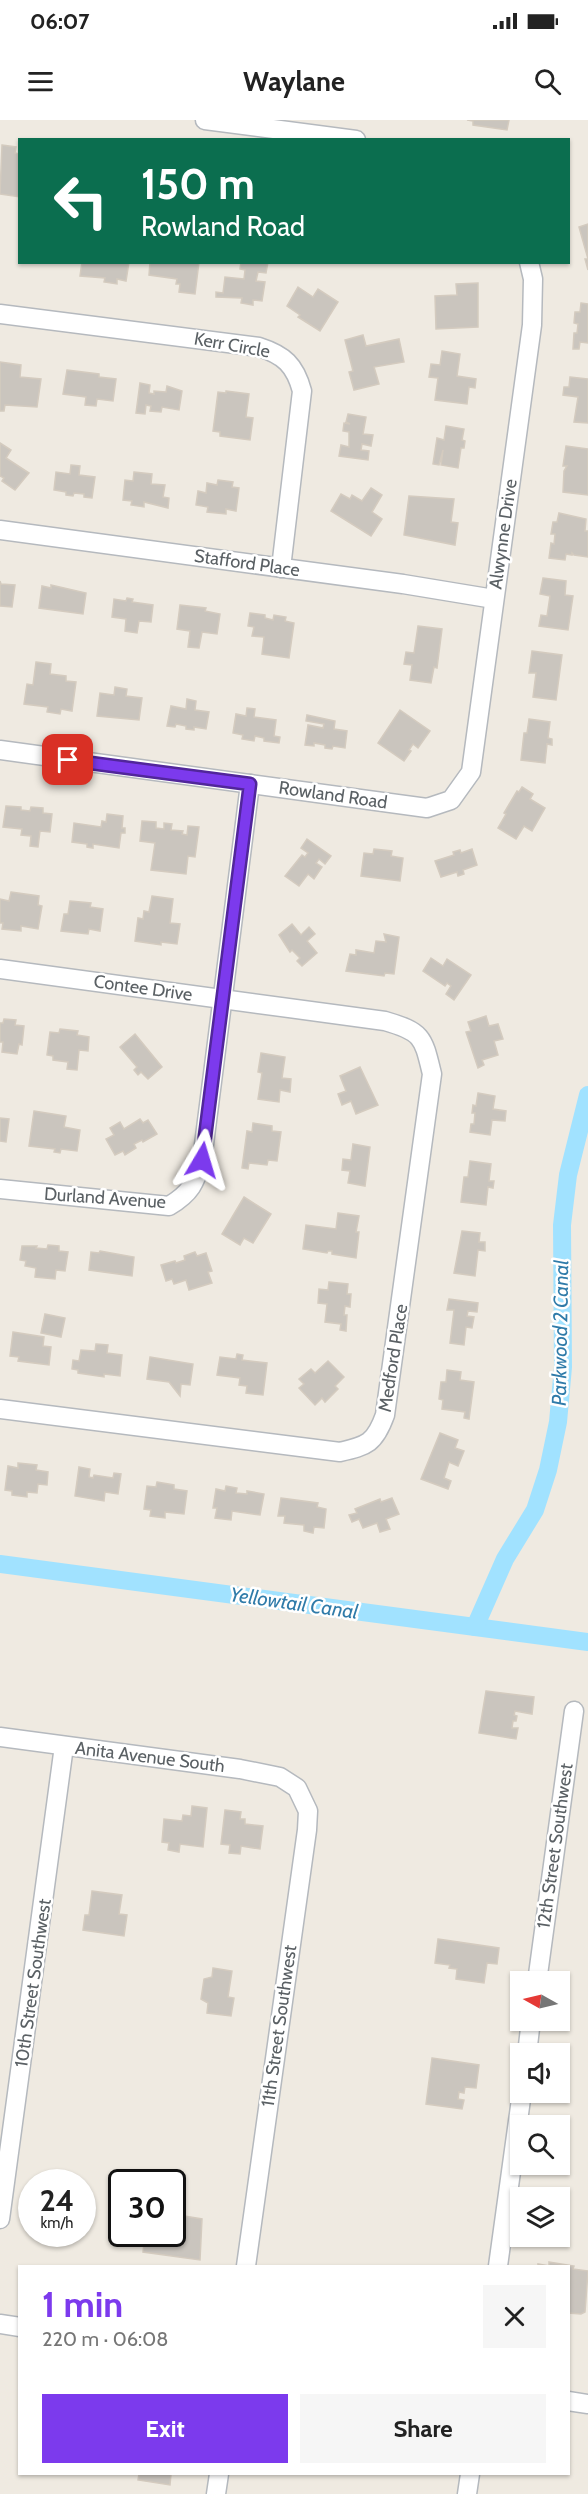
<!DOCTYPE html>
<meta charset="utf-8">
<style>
:root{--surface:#fff;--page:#f6f6f6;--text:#222;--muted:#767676;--accent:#7c3aed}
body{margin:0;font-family:Cabin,sans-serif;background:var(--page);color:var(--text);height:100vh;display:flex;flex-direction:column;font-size:22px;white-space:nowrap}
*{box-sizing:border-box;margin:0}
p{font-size:20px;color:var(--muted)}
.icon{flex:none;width:33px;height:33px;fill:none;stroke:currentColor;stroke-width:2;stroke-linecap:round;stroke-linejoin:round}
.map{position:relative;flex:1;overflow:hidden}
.panel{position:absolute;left:18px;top:2145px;width:552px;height:210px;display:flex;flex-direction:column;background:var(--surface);border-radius:0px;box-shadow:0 2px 4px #0004}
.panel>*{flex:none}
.hud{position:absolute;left:18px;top:18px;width:552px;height:126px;border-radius:0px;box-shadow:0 2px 4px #0004;background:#0b6e4f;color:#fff;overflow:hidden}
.needle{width:39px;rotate:278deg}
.fabs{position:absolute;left:510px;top:1851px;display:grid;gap:12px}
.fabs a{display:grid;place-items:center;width:60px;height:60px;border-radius:0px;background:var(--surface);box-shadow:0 2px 4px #0004;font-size:30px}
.speed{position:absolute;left:18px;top:2049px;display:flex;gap:12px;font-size:30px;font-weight:700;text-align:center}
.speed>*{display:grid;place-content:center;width:78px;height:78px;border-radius:50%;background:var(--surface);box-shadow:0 2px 4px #0004;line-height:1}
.speed small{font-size:15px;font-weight:400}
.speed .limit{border:3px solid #111;border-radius:9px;background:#fff;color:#111}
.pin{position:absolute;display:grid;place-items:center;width:51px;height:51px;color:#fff;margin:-26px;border-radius:12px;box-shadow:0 3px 9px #0006}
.me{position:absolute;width:66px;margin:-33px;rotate:7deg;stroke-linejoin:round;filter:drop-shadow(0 0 4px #0008)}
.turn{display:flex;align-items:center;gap:21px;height:126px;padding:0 24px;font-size:27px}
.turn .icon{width:78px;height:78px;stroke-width:2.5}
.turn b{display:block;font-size:42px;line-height:51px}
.round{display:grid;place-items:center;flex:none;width:63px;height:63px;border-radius:0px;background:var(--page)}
.headline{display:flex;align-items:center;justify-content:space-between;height:102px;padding:0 24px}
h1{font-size:36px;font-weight:700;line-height:45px;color:var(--accent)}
.button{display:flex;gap:12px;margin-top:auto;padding:12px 24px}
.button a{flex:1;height:69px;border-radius:0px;background:var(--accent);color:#fff;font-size:24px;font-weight:700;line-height:69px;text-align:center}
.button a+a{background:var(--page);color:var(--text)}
.status{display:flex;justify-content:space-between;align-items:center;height:42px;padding:0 30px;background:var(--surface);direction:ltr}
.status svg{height:16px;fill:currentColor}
header{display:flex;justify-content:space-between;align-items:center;height:78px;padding:0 24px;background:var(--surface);font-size:27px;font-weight:700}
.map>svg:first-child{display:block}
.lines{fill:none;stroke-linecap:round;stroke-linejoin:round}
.canal{stroke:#a1e2ff;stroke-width:18}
.building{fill:#cac5be;stroke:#d4cbbf;stroke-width:1.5}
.minor-casing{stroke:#b5b9be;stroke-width:21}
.minor{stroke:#fff;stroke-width:18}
.route-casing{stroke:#51269a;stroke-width:15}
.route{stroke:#7c3aed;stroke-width:10}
.labels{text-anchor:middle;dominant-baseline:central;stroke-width:5;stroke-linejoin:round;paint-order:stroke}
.street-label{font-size:18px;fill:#5a6064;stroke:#fff}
.water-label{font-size:20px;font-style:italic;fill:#2f7ba9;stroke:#fff}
</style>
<div class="status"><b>06:07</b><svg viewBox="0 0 49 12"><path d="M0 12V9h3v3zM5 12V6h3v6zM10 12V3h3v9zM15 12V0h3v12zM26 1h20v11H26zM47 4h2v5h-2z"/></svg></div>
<header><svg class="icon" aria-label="menu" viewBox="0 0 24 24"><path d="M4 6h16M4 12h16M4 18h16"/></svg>Waylane<svg class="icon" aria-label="search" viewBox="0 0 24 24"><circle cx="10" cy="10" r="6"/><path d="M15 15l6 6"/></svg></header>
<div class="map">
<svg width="588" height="2374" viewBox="0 0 588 2374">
<rect width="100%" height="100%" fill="#efeae1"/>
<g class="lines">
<!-- canal -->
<g class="canal">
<polyline points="0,1444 588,1522"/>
<polyline points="475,1507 505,1439 535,1390 548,1350 558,1302 563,1247 562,1105 568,1055 588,975"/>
</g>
</g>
<!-- building -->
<g class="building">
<polygon points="467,0 509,0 507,10 473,5 473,1"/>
<polygon points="2,25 16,27 15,33 20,34 20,77 0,74"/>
<polygon points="588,104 588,150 585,139 588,139 579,107"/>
<polygon points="82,142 129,142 126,161 117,159 117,164 104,162 105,158 80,156"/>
<polygon points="150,142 199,142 195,174 179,172 180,164 176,164 177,159 149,155"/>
<polygon points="241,142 268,142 266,153 258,152 256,161 265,162 262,181 253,180 253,185 241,183 242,178 216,177 216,172 223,173 225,157 244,159 245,150 240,149"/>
<polygon points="478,163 478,207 436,209 435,176 457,175 456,164"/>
<polygon points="298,167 313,177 318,169 338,182 320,211 298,197 300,195 287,186"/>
<polygon points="581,183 588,184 588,223 580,222 579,229 573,229 574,213 577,213 578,204 574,203 575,192 580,192"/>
<polygon points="363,215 366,226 399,219 404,242 374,247 379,264 354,270 349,252 353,251 345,220"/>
<polygon points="442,231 460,234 457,256 476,259 475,268 469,267 467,284 435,280 438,258 429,257 431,244 440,245"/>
<polygon points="0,242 21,245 20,257 41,259 37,287 5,285 4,291 0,291"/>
<polygon points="67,250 99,254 99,257 116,259 113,281 97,279 96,286 85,285 86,277 63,274"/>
<polygon points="570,257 588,259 588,303 574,302 578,277 563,275 564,267 569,267"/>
<polygon points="140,263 150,265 149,273 154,274 154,271 166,272 167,266 182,271 179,290 162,287 161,292 150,291 151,286 146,285 145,294 136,293"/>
<polygon points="226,271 249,274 246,297 253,298 250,320 220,316 220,312 213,311 218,272 226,273"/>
<polygon points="348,294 366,297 363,314 373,315 371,326 362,324 361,330 369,331 368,340 339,336 341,325 349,327 349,312 343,311 344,303 350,304 346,302"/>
<polygon points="446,306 464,309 462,320 465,321 464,328 461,328 458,348 441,345 443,330 439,345 433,344 437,318 444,320"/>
<polygon points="0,323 11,330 6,338 29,353 15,370 2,361 4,358 0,356"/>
<polygon points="566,326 588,329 588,375 563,372 564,351 567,346 563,346"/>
<polygon points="71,345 80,346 79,355 95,357 92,378 84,377 84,374 74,373 73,376 66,375 66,372 54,370 56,352 70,354"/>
<polygon points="134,352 152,354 151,364 165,365 163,377 169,378 168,388 144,382 144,387 131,385 132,381 123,380 125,360 133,361"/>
<polygon points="218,360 233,362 232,367 239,368 236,391 226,389 226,394 207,392 208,387 196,385 198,371 206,373 207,363 217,365"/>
<polygon points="371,368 382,375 372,392 382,399 371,416 331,391 341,374 350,379 352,375 362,381"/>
<polygon points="409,376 454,379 451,402 458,403 455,425 404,415"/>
<polygon points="559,393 586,399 585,411 588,411 588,437 574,435 572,433 572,435 566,434 565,440 549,438 551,423 554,424 555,414 551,414 553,402 557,402"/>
<polygon points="543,458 566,461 565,475 573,476 568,510 539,506 541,495 547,496 550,476 540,474"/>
<polygon points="0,461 1,464 15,465 12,487 0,486"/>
<polygon points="51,465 86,473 83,494 39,488 42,466 51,468"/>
<polygon points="127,478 133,479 132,482 153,485 151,502 139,501 137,513 125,511 126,499 112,497 114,479 126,481"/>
<polygon points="180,485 206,488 205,491 220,494 217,514 202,512 199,528 188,527 190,511 177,509"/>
<polygon points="250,493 265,495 265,498 273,500 274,495 286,497 285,501 294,503 289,538 262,534 264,517 252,516 254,507 248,506"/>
<polygon points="418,506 442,509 437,548 434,547 431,563 410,560 412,545 404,544 406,532 414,533"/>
<polygon points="532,531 562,535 556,580 533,577 536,553 529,553"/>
<polygon points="36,542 51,544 50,554 66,556 66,561 76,562 72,591 61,589 60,594 47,592 48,587 24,584 27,564 33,565"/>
<polygon points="115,567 127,569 126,576 142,578 139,600 97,596 100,573 114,575"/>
<polygon points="187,579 196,581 195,590 209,592 206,609 194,607 194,610 186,609 186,606 176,604 175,607 167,606 171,586 186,589"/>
<polygon points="247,588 255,589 254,597 276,600 274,616 280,617 279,623 264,621 264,618 255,616 254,621 242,619 243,615 233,613 236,594 246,596"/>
<polygon points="400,590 430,611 418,628 413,624 409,630 411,631 404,641 378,623"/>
<polygon points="307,595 335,601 334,609 347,611 345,628 333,626 332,629 325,628 325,625 314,623 314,626 305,625 308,605 323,608 324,604 306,601"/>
<polygon points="529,599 550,602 548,618 552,619 552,625 547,624 545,643 521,640 524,613 527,613"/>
<polygon points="522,667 533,674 530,679 545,688 532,711 524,706 516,719 498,708 506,694 504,693 517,671 519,672"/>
<polygon points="6,686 21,687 21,690 30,691 31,687 43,688 43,693 52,694 50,712 40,711 38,727 30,726 31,716 21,715 22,709 3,707"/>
<polygon points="107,694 123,696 122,708 125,708 125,713 121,713 119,728 93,724 93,728 87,727 87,724 72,722 74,703 101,707 102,701 106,702"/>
<polygon points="142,701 156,702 156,708 164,709 164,703 172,704 171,710 183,711 182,714 187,715 188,706 199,707 195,737 188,736 186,754 151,750 155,723 140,721"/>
<polygon points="307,719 331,736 325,744 319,739 316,743 322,747 314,759 308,754 299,766 285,756 302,735 305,737 308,733 301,728"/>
<polygon points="374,729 392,731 391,736 403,738 400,761 361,756 364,733 373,734"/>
<polygon points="472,729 477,745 463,750 464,754 458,756 457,752 441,757 435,741 454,735 453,732 460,730 461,733"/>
<polygon points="11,772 39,776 38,785 42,786 38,809 21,806 21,811 2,809 3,803 0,803 0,779 9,781"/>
<polygon points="152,776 173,779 170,803 180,804 177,824 161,822 161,825 135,821 138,798 143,799 144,791 149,792"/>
<polygon points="70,781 91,783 90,787 103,789 100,811 89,809 88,814 61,811 64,794 68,794"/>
<polygon points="292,804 301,815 309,807 315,814 307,821 317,833 302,846 297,841 300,838 292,830 290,832 279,815"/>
<polygon points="384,814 399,817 394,854 385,853 384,856 346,851 350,834 356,835 356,830 374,833 376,821 386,822"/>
<polygon points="431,838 443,846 447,839 471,855 454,880 446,874 451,866 447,863 445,866 423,851"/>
<polygon points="486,896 489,906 498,904 503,919 494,921 498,935 482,940 484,945 478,948 466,912 471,911 468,902"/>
<polygon points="4,899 16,900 15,905 24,906 22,925 19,924 17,934 2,932 3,922 0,922 0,903 3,903"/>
<polygon points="60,909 78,911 77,915 89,917 88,931 79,930 77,950 67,949 68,942 53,940 53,936 47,935 50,912 59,913"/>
<polygon points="135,914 162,947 148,959 141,952 138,955 134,950 137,947 120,927"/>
<polygon points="261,933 285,937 282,958 291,959 290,972 280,970 279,982 258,979 262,953 258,952"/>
<polygon points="360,947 378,985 356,994 351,981 342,985 338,974 346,971 340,956"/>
<polygon points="478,973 495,976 493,989 506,991 505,1001 492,1000 490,1015 470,1012 471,1004 474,1004 475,993 472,993 473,985 476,986"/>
<polygon points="34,991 66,996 64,1007 80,1010 77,1031 61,1029 60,1033 54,1032 55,1029 29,1026"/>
<polygon points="0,998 9,999 6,1022 0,1021"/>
<polygon points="140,999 143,1003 148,1000 157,1014 143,1022 142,1020 134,1024 136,1028 125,1035 123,1031 115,1035 106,1019 114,1015 110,1008 120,1002 124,1009"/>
<polygon points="253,1003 272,1006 272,1011 281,1012 277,1041 268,1040 267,1045 249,1043 248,1049 242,1048 247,1011 252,1012"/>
<polygon points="353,1024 370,1027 365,1066 348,1063 350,1051 342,1050 343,1039 351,1040"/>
<polygon points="470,1041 491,1044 489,1061 494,1061 493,1068 488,1067 486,1085 461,1082 464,1057 468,1057"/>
<polygon points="244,1077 271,1094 253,1123 244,1118 240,1125 222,1114"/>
<polygon points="338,1093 359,1096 356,1112 359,1112 356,1138 332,1134 332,1131 328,1131 327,1133 303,1129 306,1105 336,1109"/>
<polygon points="462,1111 480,1113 479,1122 485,1122 485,1131 478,1130 475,1156 454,1153"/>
<polygon points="48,1125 59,1126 59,1131 68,1132 65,1151 56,1150 55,1159 35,1157 36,1148 25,1146 26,1141 20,1140 22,1126 37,1126 36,1128 47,1129"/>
<polygon points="100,1131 134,1137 132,1156 89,1150 91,1132 99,1133"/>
<polygon points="195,1132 197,1136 206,1133 212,1151 208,1152 212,1163 189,1170 186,1160 174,1164 172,1159 166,1161 161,1145 175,1141 176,1143 185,1140 184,1136"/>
<polygon points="329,1162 348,1164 347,1174 351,1174 350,1187 345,1186 344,1195 347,1195 346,1211 340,1210 341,1204 325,1202 327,1184 318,1183 319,1169 328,1170"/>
<polygon points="449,1179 478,1183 477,1192 468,1191 467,1196 474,1197 472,1208 466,1207 464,1225 450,1223 454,1190 447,1190"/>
<polygon points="45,1194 65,1198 61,1217 41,1213"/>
<polygon points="13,1212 44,1217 43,1226 51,1227 49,1245 18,1241 19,1237 10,1236"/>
<polygon points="96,1224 108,1225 107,1233 122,1235 120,1256 104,1254 104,1257 78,1253 78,1250 72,1249 73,1240 79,1241 81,1230 95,1231"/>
<polygon points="237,1234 243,1235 242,1240 267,1243 263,1275 246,1273 247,1266 239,1265 240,1258 217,1255 220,1237 236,1239"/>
<polygon points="150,1237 193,1244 190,1265 181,1264 180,1276 169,1262 147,1259"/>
<polygon points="328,1241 344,1257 335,1266 338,1269 325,1282 322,1278 315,1285 299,1268 304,1264 299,1259 311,1249 315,1253"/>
<polygon points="447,1250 461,1252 460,1260 474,1262 469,1299 464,1298 465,1292 442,1289 443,1280 439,1279 441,1262 446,1262"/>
<polygon points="440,1313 458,1320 455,1328 464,1331 458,1346 449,1342 444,1358 451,1361 448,1369 421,1359"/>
<polygon points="18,1343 37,1345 36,1350 48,1352 47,1365 38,1364 37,1373 27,1372 27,1377 12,1375 12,1371 5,1370 8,1346 18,1348"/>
<polygon points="79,1347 90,1349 89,1357 93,1358 94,1355 113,1358 114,1353 121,1354 118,1374 105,1372 104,1381 75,1376"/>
<polygon points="157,1362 174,1365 174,1369 187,1371 184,1394 165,1392 165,1398 150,1396 151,1390 144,1389 147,1366 156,1367"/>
<polygon points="226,1366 237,1368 236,1373 247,1374 247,1371 264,1374 260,1395 232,1391 231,1400 215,1398 217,1388 213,1388 216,1369 225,1371"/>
<polygon points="281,1378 318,1383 317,1387 326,1389 324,1408 314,1407 313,1413 304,1411 304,1405 284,1403 285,1396 278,1396"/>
<polygon points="392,1378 399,1394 386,1399 390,1409 380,1412 377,1403 363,1408 359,1399 352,1402 349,1395 357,1393 355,1389 380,1379 381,1382"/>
<polygon points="486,1571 534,1577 532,1594 515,1591 514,1595 517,1596 516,1601 513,1601 512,1608 518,1608 516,1619 479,1613"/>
<polygon points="192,1686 207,1688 203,1727 180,1724 179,1732 168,1730 169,1723 162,1722 164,1699 182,1701 183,1695 191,1696"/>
<polygon points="225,1690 241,1692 240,1699 245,1699 245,1704 263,1706 260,1729 241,1726 240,1734 229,1733 230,1725 221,1724"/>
<polygon points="92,1771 122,1775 119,1794 127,1795 124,1816 83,1810 85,1795 89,1795"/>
<polygon points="438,1819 499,1828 497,1844 487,1843 484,1863 456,1859 457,1849 449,1848 450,1845 435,1843"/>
<polygon points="213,1848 232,1851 228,1877 234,1878 231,1896 207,1893 208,1883 201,1879 204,1859 212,1857"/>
<polygon points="432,1938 479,1945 476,1968 465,1967 464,1973 459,1972 458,1979 464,1980 462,1989 426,1984"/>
<polygon points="172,2094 202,2099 200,2140 143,2132 145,2114 172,2114"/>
<polygon points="549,2142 574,2146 573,2149 588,2151 585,2192 581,2194 568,2193 568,2146 538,2146 538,2144 549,2146"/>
<polygon points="139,2354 171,2354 170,2365 138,2360"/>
</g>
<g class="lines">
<defs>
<g id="minor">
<polyline points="205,0 356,20"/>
<path d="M0,194L259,227C284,235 295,245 302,271L281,448"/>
<polyline points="0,410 403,464 494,479"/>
<polyline points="0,630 427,688 451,680 471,652 532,205 533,159 529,142"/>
<path d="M0,849L385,901C423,912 423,917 432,954L385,1295C375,1323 367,1326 340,1332L0,1289"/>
<path d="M0,1069L169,1086C191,1073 195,1063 202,1040L250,664"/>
<polyline points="0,1617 240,1649 280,1657 297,1668 308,1691 307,1710 246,2146"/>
<polyline points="537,1862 574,1591"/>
<polyline points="527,1934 531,1900"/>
<polyline points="0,2099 64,1626"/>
<polyline points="498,2146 522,1972"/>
<polyline points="0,2204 20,2207"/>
<polyline points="568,2281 588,2284"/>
<polyline points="216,2374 219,2354"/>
<polyline points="467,2374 470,2354"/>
</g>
</defs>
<!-- minor casing -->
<use href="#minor" class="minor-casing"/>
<!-- minor -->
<use href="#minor" class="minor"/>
</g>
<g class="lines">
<defs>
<polyline id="route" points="68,640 250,664 202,1040"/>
</defs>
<!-- route casing -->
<use href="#route" class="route-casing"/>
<!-- route -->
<use href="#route" class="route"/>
</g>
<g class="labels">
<!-- street labels -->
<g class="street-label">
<text transform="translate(232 225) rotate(10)">Kerr Circle</text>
<text transform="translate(503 414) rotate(-82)">Alwynne Drive</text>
<text transform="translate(247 443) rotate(8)">Stafford Place</text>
<text transform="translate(333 675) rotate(8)">Rowland Road</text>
<text transform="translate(143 868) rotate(8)">Contee Drive</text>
<text transform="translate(105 1078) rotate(4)">Durland Avenue</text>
<text transform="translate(393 1238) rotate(-81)">Medford Place</text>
<text transform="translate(150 1637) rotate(7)">Anita Avenue South</text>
<text transform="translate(555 1726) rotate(-82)">12th Street Southwest</text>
<text transform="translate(33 1863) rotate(-82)">10th Street Southwest</text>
<text transform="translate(279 1906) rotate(-82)">11th Street Southwest</text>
</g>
<!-- water labels -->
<g class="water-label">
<text transform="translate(560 1213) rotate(-89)">Parkwood 2 Canal</text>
<text transform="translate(294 1483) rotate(8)">Yellowtail Canal</text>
</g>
</g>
</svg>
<div class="fabs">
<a><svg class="needle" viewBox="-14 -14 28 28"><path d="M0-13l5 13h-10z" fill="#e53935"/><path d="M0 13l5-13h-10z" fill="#767676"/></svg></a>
<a><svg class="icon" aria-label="sound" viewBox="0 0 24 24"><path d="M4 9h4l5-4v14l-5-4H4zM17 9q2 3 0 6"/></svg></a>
<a><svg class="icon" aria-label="search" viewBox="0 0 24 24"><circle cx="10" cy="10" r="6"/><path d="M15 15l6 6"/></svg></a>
<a><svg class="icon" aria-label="layers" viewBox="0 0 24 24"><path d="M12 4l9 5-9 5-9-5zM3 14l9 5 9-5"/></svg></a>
</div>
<div class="speed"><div>24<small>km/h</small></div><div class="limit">30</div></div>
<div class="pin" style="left:68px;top:640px;background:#d93025"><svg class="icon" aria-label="arrive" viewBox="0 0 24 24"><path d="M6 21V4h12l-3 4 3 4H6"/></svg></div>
<svg class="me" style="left:202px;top:1040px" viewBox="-20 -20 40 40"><path d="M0-17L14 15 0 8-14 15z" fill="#7c3aed" stroke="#fff" stroke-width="4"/></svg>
<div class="hud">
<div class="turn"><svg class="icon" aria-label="left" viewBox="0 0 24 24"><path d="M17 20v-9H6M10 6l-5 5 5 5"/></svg><div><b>150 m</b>Rowland Road</div></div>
</div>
<section class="panel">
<div class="headline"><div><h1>1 min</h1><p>220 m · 06:08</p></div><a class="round"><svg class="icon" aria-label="close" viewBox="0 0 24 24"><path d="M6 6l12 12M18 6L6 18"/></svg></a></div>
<div class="button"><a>Exit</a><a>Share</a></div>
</section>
</div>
